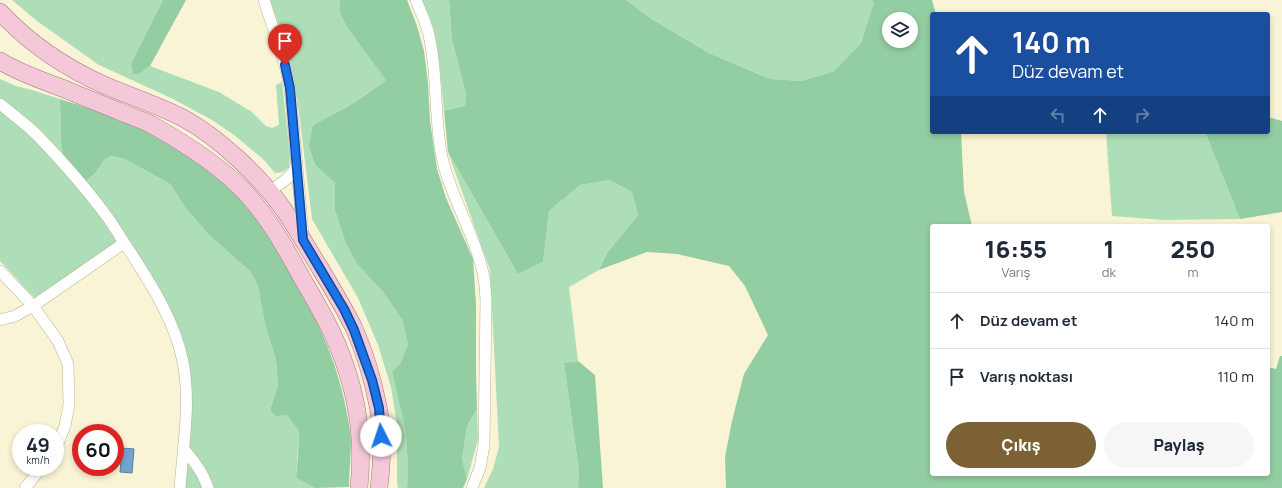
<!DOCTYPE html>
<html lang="tr">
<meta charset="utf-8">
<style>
:root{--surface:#fff;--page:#f6f6f7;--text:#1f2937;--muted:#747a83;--line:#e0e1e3;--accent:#7b6133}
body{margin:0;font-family:Manrope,sans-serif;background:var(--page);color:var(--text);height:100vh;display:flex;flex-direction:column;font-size:15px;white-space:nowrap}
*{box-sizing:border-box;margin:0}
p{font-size:13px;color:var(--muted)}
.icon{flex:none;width:22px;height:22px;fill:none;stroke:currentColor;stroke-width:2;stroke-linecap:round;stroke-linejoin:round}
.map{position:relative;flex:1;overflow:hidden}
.panel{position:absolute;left:930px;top:224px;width:340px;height:252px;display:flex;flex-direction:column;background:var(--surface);border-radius:4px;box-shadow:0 2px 6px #0003}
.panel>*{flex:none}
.top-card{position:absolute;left:930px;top:12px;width:340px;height:122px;border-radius:4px;box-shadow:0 2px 6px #0003;background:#1a4fa0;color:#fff;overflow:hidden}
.fabs{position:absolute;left:882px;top:12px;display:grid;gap:8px}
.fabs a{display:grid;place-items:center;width:36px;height:36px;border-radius:50%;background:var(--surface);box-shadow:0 2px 6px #0003;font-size:20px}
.speed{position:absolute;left:12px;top:424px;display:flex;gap:8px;font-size:20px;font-weight:700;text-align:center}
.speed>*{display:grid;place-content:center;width:52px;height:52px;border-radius:50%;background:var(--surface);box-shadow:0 2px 6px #0003;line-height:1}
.speed small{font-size:10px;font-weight:400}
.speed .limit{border:6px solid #d22;background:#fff;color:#111}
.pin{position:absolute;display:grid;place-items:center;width:34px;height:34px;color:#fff;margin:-41px -17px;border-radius:50% 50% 50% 0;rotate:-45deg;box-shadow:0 0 4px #0007}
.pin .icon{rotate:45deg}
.me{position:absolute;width:44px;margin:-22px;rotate:356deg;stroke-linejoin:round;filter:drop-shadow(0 0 3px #0008)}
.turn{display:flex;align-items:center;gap:14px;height:84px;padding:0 16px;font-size:18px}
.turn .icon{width:52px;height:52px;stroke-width:2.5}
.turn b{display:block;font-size:28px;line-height:34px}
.lanes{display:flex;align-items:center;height:38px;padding:0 16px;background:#0003;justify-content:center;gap:20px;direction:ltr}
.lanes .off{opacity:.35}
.eta{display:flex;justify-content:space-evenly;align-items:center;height:68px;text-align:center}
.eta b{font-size:24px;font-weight:800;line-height:28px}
.action{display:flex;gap:8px;margin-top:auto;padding:8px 16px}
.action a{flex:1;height:46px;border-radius:24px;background:var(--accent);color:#fff;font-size:16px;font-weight:800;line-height:46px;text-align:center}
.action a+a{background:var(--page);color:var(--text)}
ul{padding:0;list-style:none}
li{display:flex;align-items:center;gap:12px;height:56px;padding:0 16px;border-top:1px solid var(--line)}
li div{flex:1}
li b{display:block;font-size:15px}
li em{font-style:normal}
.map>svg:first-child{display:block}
.green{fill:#addeb8}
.forest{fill:#93cda2;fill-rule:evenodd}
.water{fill:#72a6d2;stroke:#5b7f9a}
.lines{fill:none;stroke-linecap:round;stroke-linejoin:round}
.minor-casing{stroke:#b7b195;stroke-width:12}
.primary-casing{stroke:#a77784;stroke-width:18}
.minor{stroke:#fff;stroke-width:11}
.primary{stroke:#f4c8d8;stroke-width:17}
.route-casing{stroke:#114b97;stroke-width:10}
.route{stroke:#1a73e8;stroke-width:7}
</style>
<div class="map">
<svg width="1282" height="488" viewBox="0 0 1282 488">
<rect width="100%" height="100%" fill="#faf4d6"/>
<!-- green -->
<g class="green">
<polygon points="12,0 163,0 131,63 139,74 150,66 219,92 252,112 266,126 272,128 279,125 276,85 282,82 290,157 289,167 283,172 275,173 263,159 234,135 212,120 171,98 99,65 37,21"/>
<path d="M269,0H340V13L386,80C363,97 339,112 313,125L316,166L335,183V210L345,241L357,264L384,293L402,318L408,344L401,362L392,372L406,432L408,471L407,488H398L397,481V424L391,387L378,345L358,298L312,219L297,96L291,65L280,27Z"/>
<polygon points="421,0 449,0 452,40 466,94 465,107 444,111 439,60 435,37"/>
<polygon points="626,0 872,0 875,4 861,43 834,71 802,81 770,79 709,53 650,18"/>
<polygon points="0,79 16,86 32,90 60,99 61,138 82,185 96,172 104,160 111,156 125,159 170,184 185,207 209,235 250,271 258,286 265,324 276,360 278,385 270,410 287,415 299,431 296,478 320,488 180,488 186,423 179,344 124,244 38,302 0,261"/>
<polygon points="1106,132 1205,132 1240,219 1163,220 1112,216"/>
<polygon points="448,152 518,274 543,262 549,211 580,185 609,180 632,192 638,215 607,253 599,270 569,287 578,361 564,363 579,471 578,488 484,488 493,469 499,447 490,270"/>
<polygon points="477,409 478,440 467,479 462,459 467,426"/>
</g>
<!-- forest -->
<g class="forest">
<polygon points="163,0 186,0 150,66 139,74 133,74 131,63"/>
<path d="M340,0H407L417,26L424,51L428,83L430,121L437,169L446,198L473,259L476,304V373L477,409L467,426L462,459L467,479L463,488H407L408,471L406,432L392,372L401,362L408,344L402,319L384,293L357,264L345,241L335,210V183L316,166L309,147L313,125C339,112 363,98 386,80L348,28L340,13Z"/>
<path d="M449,0H626L650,18L709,53L770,79L802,81L834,71L861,43L874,4L872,0H932L936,14H932V132H961L964,192L972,226H932V474H1268V367L1276,369L1280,356H1282V488H726L725,457L732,421L744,374L768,335L745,286L729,266L677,254L647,252L599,270L607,253L638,215L632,192L609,180L580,185L549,211L543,262L518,274L448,152L444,111L465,106L466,94L452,40ZM889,19H911V41H889Z"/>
<path d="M60,99C112,115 163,135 207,169C240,193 261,225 282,259C309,303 333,349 344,399C347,413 350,428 351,441C351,456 349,472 349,487L316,488L296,478L298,455L299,431L287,415L276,416L270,410L278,385L276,360L265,324L258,286L250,271L209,235L185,207L170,184L125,159L111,156L104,160L96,172L82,185L64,165L61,138Z"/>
<polygon points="1268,117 1282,121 1282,212 1240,219 1205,132 1268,132"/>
<polygon points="578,361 595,375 603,488 578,488 579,471 564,363"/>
</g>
<!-- water -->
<polygon class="water" points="122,448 134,449 132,473 120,472"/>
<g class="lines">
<defs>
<g id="minor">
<polyline points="264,0 285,65 290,88 303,235"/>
<path d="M416,0C421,13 428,26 430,40C438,78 434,119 442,157C450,196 473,230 482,269C485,278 485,289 486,299L484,445L480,468L472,488"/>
<path d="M0,104C12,114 26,124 37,135C62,161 87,189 108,218C116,229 123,242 131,253C153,287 175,322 183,362C191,403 183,446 180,488"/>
<path d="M269,191C280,184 292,178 296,165"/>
<polyline points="0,271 33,306 58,341 68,364 69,405 65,426 55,451"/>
<polyline points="0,320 15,316 33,306 124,243"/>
<path d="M183,448C193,460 203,472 208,488"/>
<polyline points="25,488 42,467"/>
</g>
<g id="primary">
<path d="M0,12C29,43 66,68 104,85C130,96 158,105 183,118C218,137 261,177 284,210C297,229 308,249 320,268C332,288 344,308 354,328C365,353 373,380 378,406C383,431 382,463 379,488"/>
<path d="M0,61C21,74 44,81 67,90C86,98 106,106 126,114C135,118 145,121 154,126C186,144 219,165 245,192C269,218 285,247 302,278C319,307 336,336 346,368C359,406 363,448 359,488"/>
</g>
</defs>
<!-- minor casing -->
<use href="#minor" class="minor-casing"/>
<!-- primary casing -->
<use href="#primary" class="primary-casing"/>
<!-- minor -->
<use href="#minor" class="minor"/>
<!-- primary -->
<use href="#primary" class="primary"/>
</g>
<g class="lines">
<defs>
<polyline id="route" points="285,65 290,88 303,240 344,309 354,330 372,380 379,408 381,436"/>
</defs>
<!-- route casing -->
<use href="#route" class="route-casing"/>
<!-- route -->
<use href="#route" class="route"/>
</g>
</svg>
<div class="fabs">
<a><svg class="icon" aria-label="layers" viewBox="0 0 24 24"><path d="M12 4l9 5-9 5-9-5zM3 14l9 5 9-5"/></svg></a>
</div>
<div class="speed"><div>49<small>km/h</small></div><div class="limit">60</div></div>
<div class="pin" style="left:285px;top:65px;background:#d93025"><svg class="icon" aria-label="arrive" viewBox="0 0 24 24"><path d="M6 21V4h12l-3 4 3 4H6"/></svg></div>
<svg class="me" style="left:381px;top:436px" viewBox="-20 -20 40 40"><circle r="19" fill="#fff"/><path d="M0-13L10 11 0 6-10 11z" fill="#1a73e8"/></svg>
<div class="top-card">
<div class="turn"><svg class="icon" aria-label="ahead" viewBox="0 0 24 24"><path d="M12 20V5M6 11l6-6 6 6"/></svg><div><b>140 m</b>Düz devam et</div></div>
<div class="lanes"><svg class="icon off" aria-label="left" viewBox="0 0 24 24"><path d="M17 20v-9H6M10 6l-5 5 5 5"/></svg><svg class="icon" aria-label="ahead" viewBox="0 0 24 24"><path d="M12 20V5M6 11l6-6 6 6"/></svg><svg class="icon off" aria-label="right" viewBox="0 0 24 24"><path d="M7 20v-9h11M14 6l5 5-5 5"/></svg></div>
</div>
<section class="panel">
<div class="eta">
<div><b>16:55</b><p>Varış</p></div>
<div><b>1</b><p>dk</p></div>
<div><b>250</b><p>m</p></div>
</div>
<ul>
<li><svg class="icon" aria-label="ahead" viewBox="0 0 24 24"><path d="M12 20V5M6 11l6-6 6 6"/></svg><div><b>Düz devam et</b></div><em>140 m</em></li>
<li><svg class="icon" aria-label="arrive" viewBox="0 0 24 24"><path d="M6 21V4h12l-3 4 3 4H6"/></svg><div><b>Varış noktası</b></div><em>110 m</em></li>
</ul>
<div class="action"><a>Çıkış</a><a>Paylaş</a></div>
</section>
</div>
